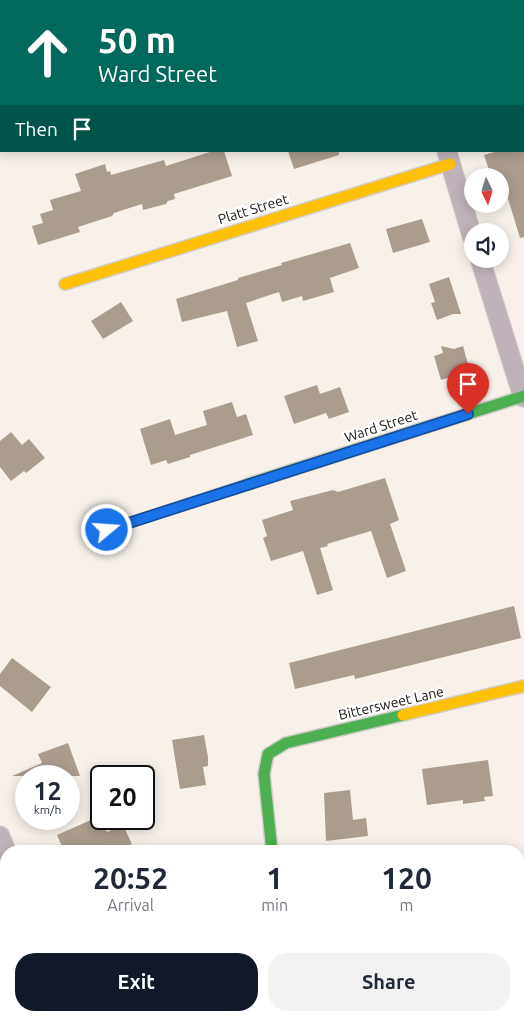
<!DOCTYPE html>
<style>
:root{--surface:#fff;--page:#f2f2f3;--text:#1f2937;--muted:#747a83;--accent:#111827}
body{margin:0;font-family:Ubuntu,sans-serif;background:var(--page);color:var(--text);height:100vh;display:flex;flex-direction:column;font-size:19px;white-space:nowrap}
*{box-sizing:border-box;margin:0}
p{font-size:16px;color:var(--muted)}
.icon{flex:none;width:28px;height:28px;fill:none;stroke:currentColor;stroke-width:2;stroke-linecap:round;stroke-linejoin:round}
.map{position:relative;flex:1;overflow:hidden}
.side{position:absolute;left:0px;top:845px;width:525px;height:176px;display:flex;flex-direction:column;background:var(--surface);border-radius:20px 20px 0 0;box-shadow:0 2px 12px #0003}
.side>*{flex:none}
.guide{position:absolute;left:0px;top:0px;width:525px;height:152px;box-shadow:0 2px 12px #0003;background:#00695c;color:#fff;overflow:hidden}
.needle{width:32px;rotate:176deg}
.controls{position:absolute;left:464px;top:168px;display:grid;gap:10px}
.controls a{display:grid;place-items:center;width:45px;height:45px;border-radius:50%;background:var(--surface);box-shadow:0 2px 12px #0003;font-size:25px}
.speed{position:absolute;left:15px;top:765px;display:flex;gap:10px;font-size:25px;font-weight:700;text-align:center}
.speed>*{display:grid;place-content:center;width:65px;height:65px;border-radius:50%;background:var(--surface);box-shadow:0 2px 12px #0003;line-height:1}
.speed small{font-size:12px;font-weight:400}
.speed .limit{border:2px solid #111;border-radius:8px;background:#fff;color:#111}
.pin{position:absolute;display:grid;place-items:center;width:42px;height:42px;color:#fff;margin:-51px -21px;border-radius:50% 50% 50% 0;rotate:-45deg;box-shadow:0 0 5px #0007}
.pin .icon{rotate:45deg}
.me{position:absolute;width:55px;margin:-28px;rotate:72deg;stroke-linejoin:round;filter:drop-shadow(0 0 4px #0008)}
.turn{display:flex;align-items:center;gap:18px;height:105px;padding:0 15px;font-size:22px}
.turn .icon{width:65px;height:65px;stroke-width:2.5}
.turn b{display:block;font-size:35px;line-height:42px}
.then{display:flex;align-items:center;height:48px;padding:0 15px;background:#0003;gap:10px;font-size:19px}
.eta{display:flex;justify-content:space-evenly;align-items:center;height:85px;text-align:center}
.eta b{font-size:30px;font-weight:700;line-height:35px}
.primary-button{display:flex;gap:10px;margin-top:auto;padding:10px 15px}
.primary-button a{flex:1;height:58px;border-radius:20px;background:var(--accent);color:#fff;font-size:20px;font-weight:700;line-height:58px;text-align:center}
.primary-button a+a{background:var(--page);color:var(--text)}
.map>svg:first-child{display:block}
.building{fill:#ab9d8e}
.lines{fill:none;stroke-linecap:round;stroke-linejoin:round}
.lane-casing{stroke:#d2cdc8;stroke-width:12}
.street-casing{stroke:#d2cdc8;stroke-width:21}
.fast-casing{stroke:#d2cdc8;stroke-width:14}
.slow-casing{stroke:#d2cdc8;stroke-width:14}
.lane{stroke:#c0b2ba;stroke-width:10}
.street{stroke:#c0b2ba;stroke-width:19}
.fast{stroke:#4caf50;stroke-width:11}
.slow{stroke:#ffc107;stroke-width:11}
.route-casing{stroke:#114b97;stroke-width:12}
.route{stroke:#1a73e8;stroke-width:9}
.labels{text-anchor:middle;dominant-baseline:central;stroke-width:5;stroke-linejoin:round;paint-order:stroke}
.street-label{font-size:14px;fill:#17130f;stroke:#fff}
</style>
<div class="map">
<svg width="524" height="1021" viewBox="0 0 524 1021">
<rect width="100%" height="100%" fill="#f7f1ea"/>
<!-- building -->
<g class="building">
<polygon points="213,151 224,151 232,176 174,194 175,199 168,201 166,204 143,210 142,204 114,213 112,216 78,227 80,232 38,245 32,226 43,223 40,214 53,210 50,200 81,191 75,174 105,164 107,172 110,171 111,175 164,160 166,166"/>
<polygon points="288,151 339,151 339,155 294,169"/>
<polygon points="498,151 524,151 524,237 520,238 501,176 491,176 484,155"/>
<polygon points="422,219 430,242 393,253 386,229"/>
<polygon points="350,243 359,268 330,278 334,292 303,301 302,296 282,302 279,292 246,303 258,341 237,347 227,311 182,322 176,299 238,280 238,278 282,265 281,263"/>
<polygon points="449,277 461,314 453,314 437,320 431,303 435,302 429,284"/>
<polygon points="121,302 133,321 103,339 91,321"/>
<polygon points="441,346 454,349 463,346 470,371 441,380 434,356 443,353"/>
<polygon points="317,385 320,394 340,387 349,412 329,419 326,413 294,424 284,396"/>
<polygon points="232,402 237,417 246,414 253,435 190,455 190,457 168,464 166,460 151,465 140,429 170,419 175,435 207,425 203,411"/>
<polygon points="11,432 22,445 29,439 45,458 26,473 24,471 11,481 0,467 0,441"/>
<polygon points="385,478 399,520 390,524 406,571 387,578 371,531 327,544 328,546 320,548 333,590 317,595 303,551 271,561 263,538 267,536 262,520 293,510 290,501 333,490 338,492"/>
<polygon points="514,606 521,638 355,679 354,675 295,689 289,663"/>
<polygon points="12,658 51,687 32,712 0,686 0,674"/>
<polygon points="204,735 208,757 208,766 203,767 206,785 180,789 172,740"/>
<polygon points="68,743 80,776 12,776 42,763 38,754"/>
<polygon points="488,760 493,796 484,797 485,801 463,804 463,800 427,805 422,769"/>
<polygon points="350,790 353,820 366,818 368,836 326,841 324,793"/>
<polygon points="100,816 107,832 123,825 132,844 116,851 64,851 57,835"/>
</g>
<g class="lines">
<defs>
<polyline id="lane" points="107,530 247,484"/>
<g id="street">
<polyline points="400,0 401,1"/>
<polyline points="447,152 472,236"/>
<polyline points="480,259 523,397"/>
<polyline points="0,836 6,851"/>
<polyline points="288,1015 289,1021"/>
</g>
<g id="fast">
<polyline points="248,484 524,396"/>
<polyline points="272,851 264,774 268,754 286,743 403,715"/>
</g>
<g id="slow">
<polyline points="65,284 450,164"/>
<polyline points="403,715 524,686"/>
</g>
</defs>
<!-- lane casing -->
<use href="#lane" class="lane-casing"/>
<!-- street casing -->
<use href="#street" class="street-casing"/>
<!-- fast casing -->
<use href="#fast" class="fast-casing"/>
<!-- slow casing -->
<use href="#slow" class="slow-casing"/>
<!-- lane -->
<use href="#lane" class="lane"/>
<!-- street -->
<use href="#street" class="street"/>
<!-- fast -->
<use href="#fast" class="fast"/>
<!-- slow -->
<use href="#slow" class="slow"/>
</g>
<g class="lines">
<defs>
<polyline id="route" points="107,530 468,414"/>
</defs>
<!-- route casing -->
<use href="#route" class="route-casing"/>
<!-- route -->
<use href="#route" class="route"/>
</g>
<g class="labels">
<!-- street labels -->
<g class="street-label">
<text transform="translate(253 209) rotate(-17)">Platt Street</text>
<text transform="translate(381 426) rotate(-18)">Ward Street</text>
<text transform="translate(391 703) rotate(-13)">Bittersweet Lane</text>
</g>
</g>
</svg>
<div class="controls">
<a><svg class="needle" viewBox="-14 -14 28 28"><path d="M0-13l5 13h-10z" fill="#e53935"/><path d="M0 13l5-13h-10z" fill="#747a83"/></svg></a>
<a><svg class="icon" aria-label="sound" viewBox="0 0 24 24"><path d="M4 9h4l5-4v14l-5-4H4zM17 9q2 3 0 6"/></svg></a>
</div>
<div class="speed"><div>12<small>km/h</small></div><div class="limit">20</div></div>
<div class="pin" style="left:468px;top:414px;background:#d93025"><svg class="icon" aria-label="arrive" viewBox="0 0 24 24"><path d="M6 21V4h12l-3 4 3 4H6"/></svg></div>
<svg class="me" style="left:107px;top:530px" viewBox="-20 -20 40 40"><circle r="17" fill="#1a73e8" stroke="#fff" stroke-width="3"/><path d="M0-11L8 9 0 5-8 9z" fill="#fff"/></svg>
<div class="guide">
<div class="turn"><svg class="icon" aria-label="ahead" viewBox="0 0 24 24"><path d="M12 20V5M6 11l6-6 6 6"/></svg><div><b>50 m</b>Ward Street</div></div>
<div class="then">Then<svg class="icon" aria-label="arrive" viewBox="0 0 24 24"><path d="M6 21V4h12l-3 4 3 4H6"/></svg></div>
</div>
<section class="side">
<div class="eta">
<div><b>20:52</b><p>Arrival</p></div>
<div><b>1</b><p>min</p></div>
<div><b>120</b><p>m</p></div>
</div>
<div class="primary-button"><a>Exit</a><a>Share</a></div>
</section>
</div>
